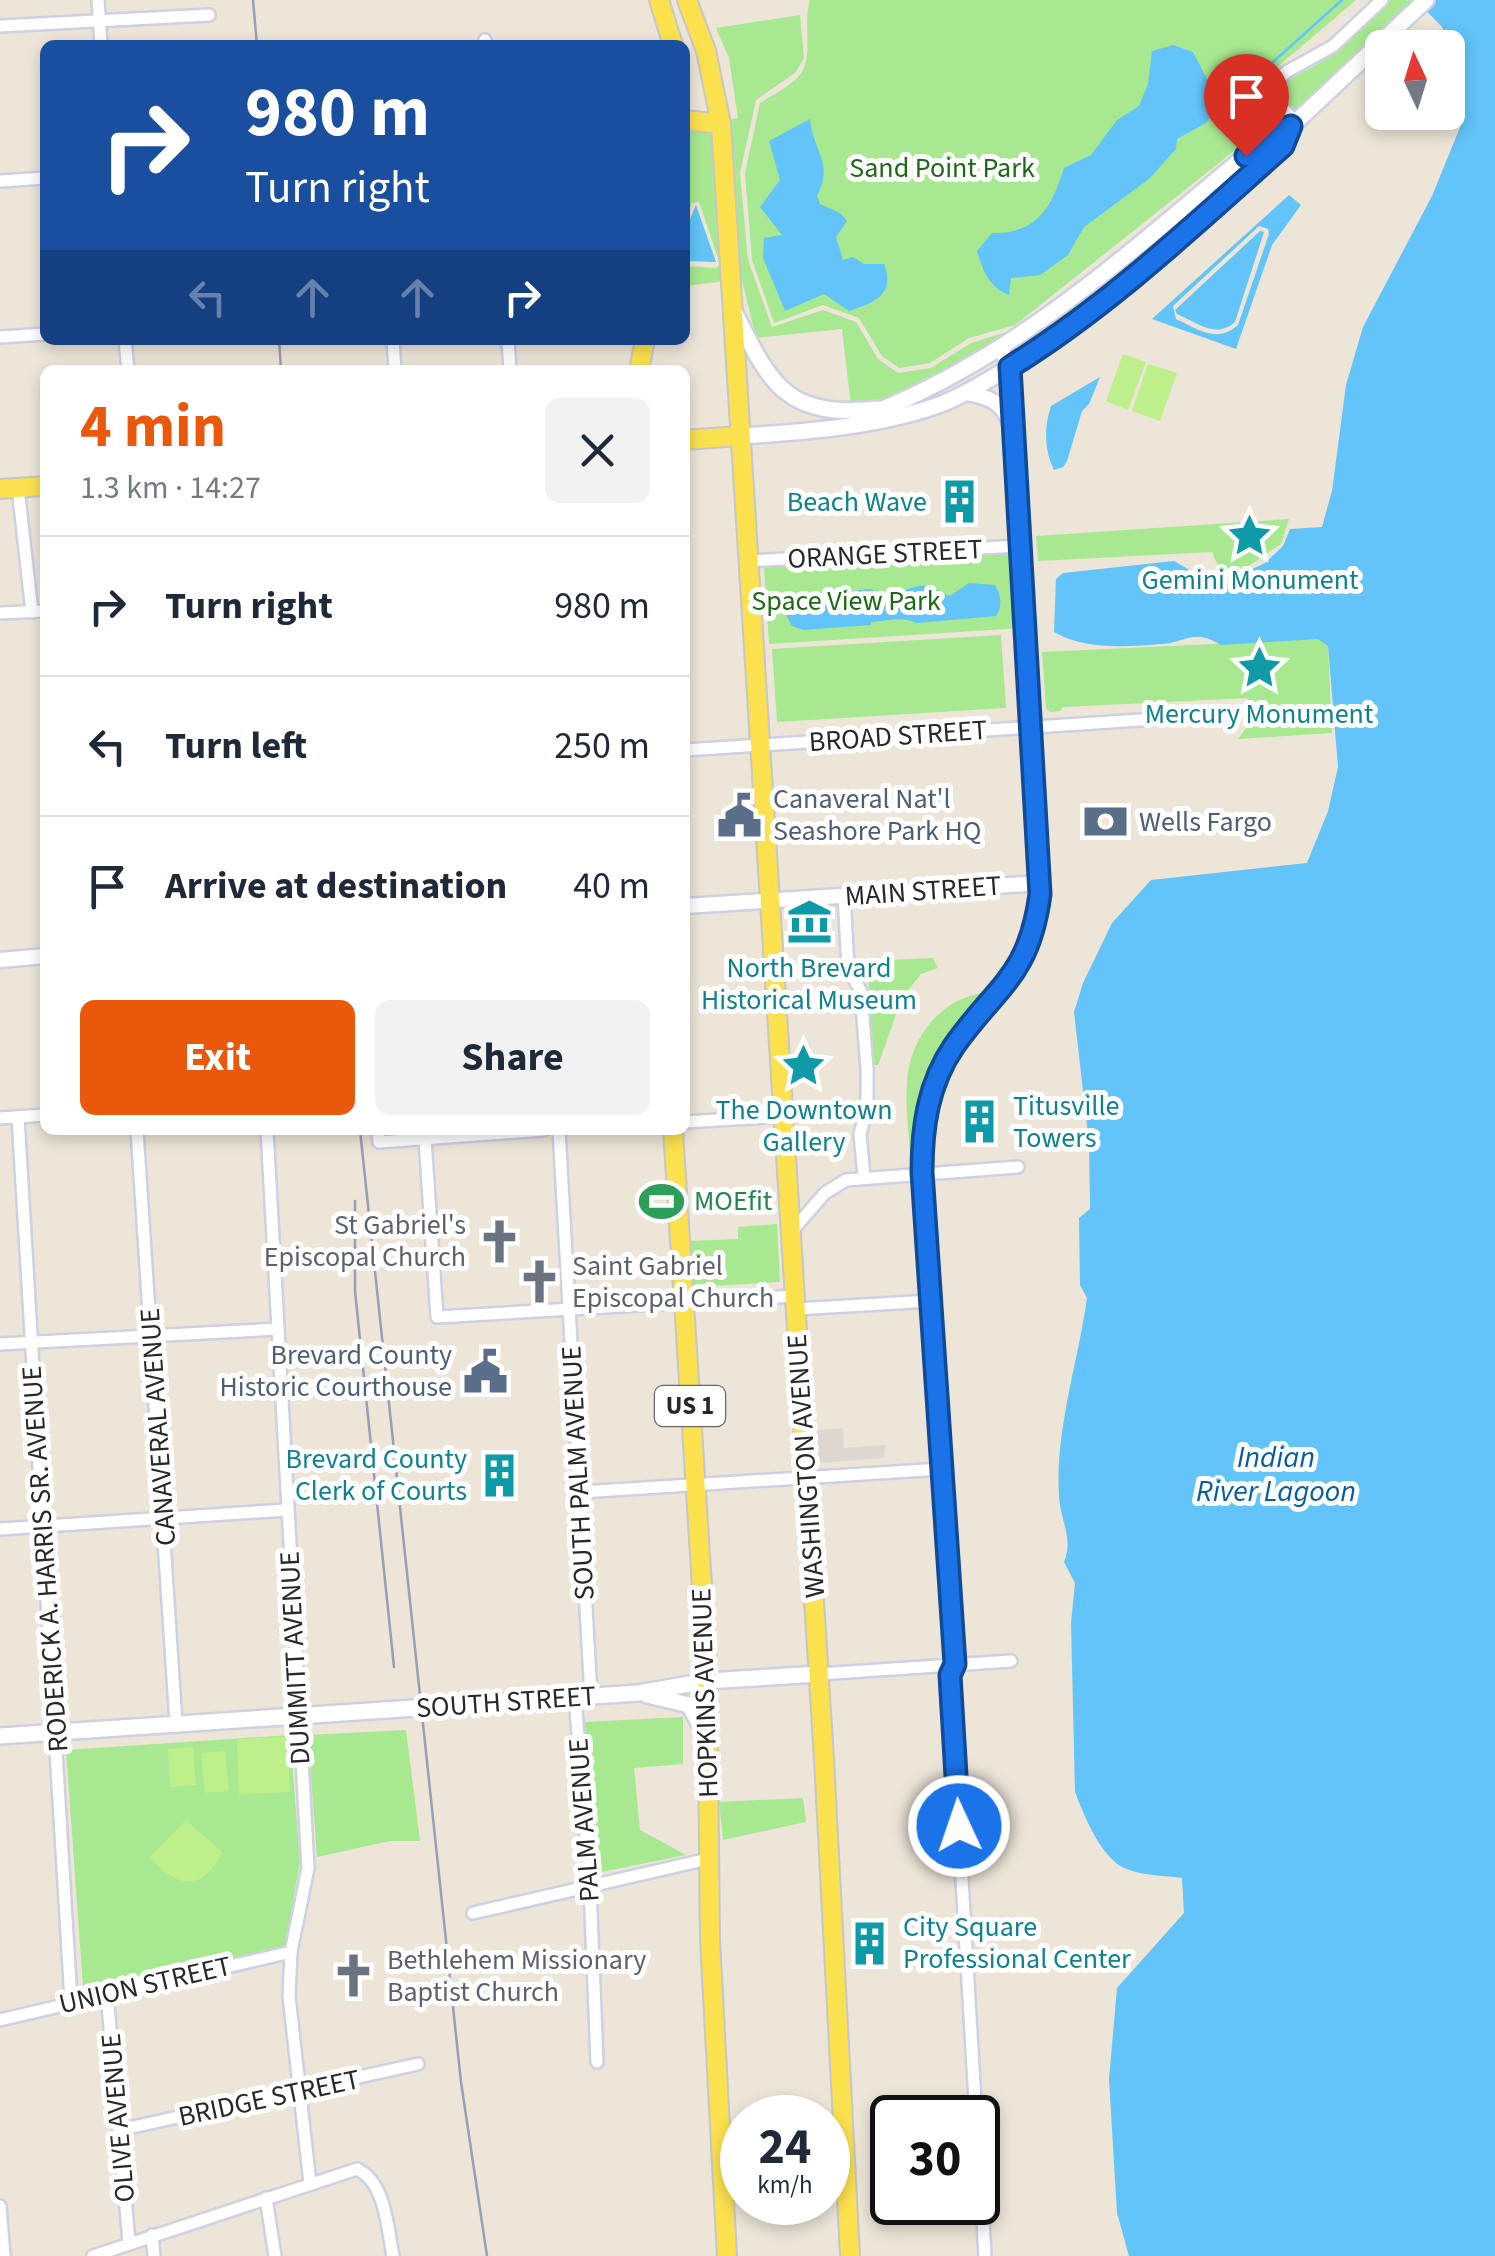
<!DOCTYPE html>
<meta charset="utf-8">
<style>
:root{--surface:#fff;--page:#f2f2f3;--text:#1f2937;--muted:#747a83;--line:#e0e1e3;--accent:#ea580c}
body{margin:0;font-family:"Source Sans 3",sans-serif;background:var(--page);color:var(--text);height:100vh;display:flex;flex-direction:column;font-size:38px;white-space:nowrap}
*{box-sizing:border-box;margin:0}
p{font-size:32px;color:var(--muted)}
.icon{flex:none;width:55px;height:55px;fill:none;stroke:currentColor;stroke-width:2;stroke-linecap:round;stroke-linejoin:round}
.map{position:relative;flex:1;overflow:hidden}
.sheet{position:absolute;left:40px;top:365px;width:650px;height:770px;display:flex;flex-direction:column;background:var(--surface);border-radius:15px;box-shadow:0 5px 15px #0003}
.sheet>*{flex:none}
.hud{position:absolute;left:40px;top:40px;width:650px;height:305px;border-radius:15px;box-shadow:0 5px 15px #0003;background:#1a4fa0;color:#fff;overflow:hidden}
.needle{width:65px;rotate:356deg}
.buttons{position:absolute;left:1365px;top:30px;display:grid;gap:20px}
.buttons a{display:grid;place-items:center;width:100px;height:100px;border-radius:15px;background:var(--surface);box-shadow:0 5px 15px #0003;font-size:50px}
.speed{position:absolute;left:720px;top:2095px;display:flex;gap:20px;font-size:50px;font-weight:700;text-align:center}
.speed>*{display:grid;place-content:center;width:130px;height:130px;border-radius:50%;background:var(--surface);box-shadow:0 5px 15px #0003;line-height:1}
.speed small{font-size:25px;font-weight:400}
.speed .limit{border:5px solid #111;border-radius:15px;background:#fff;color:#111}
.pin{position:absolute;display:grid;place-items:center;width:85px;height:85px;color:#fff;margin:-102px -42px;border-radius:50% 50% 50% 0;rotate:-45deg;box-shadow:0 0 10px #0007}
.pin .icon{rotate:45deg}
.me{position:absolute;width:110px;margin:-55px;rotate:357deg;stroke-linejoin:round;filter:drop-shadow(0 0 8px #0008)}
.turn{display:flex;align-items:center;gap:35px;height:210px;padding:0 40px;font-size:45px}
.turn .icon{width:130px;height:130px;stroke-width:2.5}
.turn b{display:block;font-size:70px;line-height:85px}
.lanes{display:flex;align-items:center;height:95px;padding:0 40px;background:#0003;justify-content:center;gap:50px;direction:ltr}
.lanes .off{opacity:.35}
.round{display:grid;place-items:center;flex:none;width:105px;height:105px;border-radius:15px;background:var(--page)}
.head{display:flex;align-items:center;justify-content:space-between;height:170px;padding:0 40px}
h1{font-size:60px;font-weight:700;line-height:75px;color:var(--accent)}
.button{display:flex;gap:20px;margin-top:auto;padding:20px 40px}
.button a{flex:1;height:115px;border-radius:15px;background:var(--accent);color:#fff;font-size:40px;font-weight:700;line-height:115px;text-align:center}
.button a+a{background:var(--page);color:var(--text)}
ul{padding:0;list-style:none}
li{display:flex;align-items:center;gap:30px;height:140px;padding:0 40px;border-top:2px solid var(--line)}
li div{flex:1}
li b{display:block;font-size:38px}
li em{font-style:normal}
.map>svg:first-child{display:block}
.green{fill:#a7e890}
.pitch{fill:#bdf08a}
.plaza{fill:#dcd8d0}
.water{fill:#62c4f8;fill-rule:evenodd}
.lines{fill:none;stroke-linecap:round;stroke-linejoin:round}
.stream{stroke:#62c4f8;stroke-width:2.5}
.minor-casing{stroke:#ced0e3;stroke-width:16}
.tertiary-casing{stroke:#ced0e3;stroke-width:19}
.secondary-casing{stroke:#ced0e3;stroke-width:20}
.primary-casing{stroke:#c7c7c7;stroke-width:22}
.minor{stroke:#fff;stroke-width:11}
.tertiary{stroke:#fff;stroke-width:14}
.secondary{stroke:#fff;stroke-width:15}
.primary{stroke:#fce14e;stroke-width:18}
.rail{stroke:#9b9db5;stroke-width:2.5}
.route-casing{stroke:#114b97;stroke-width:25}
.route{stroke:#1a73e8;stroke-width:18}
.labels{text-anchor:middle;dominant-baseline:central;stroke-width:10;stroke-linejoin:round;paint-order:stroke}
.shield{fill:#fff;stroke:#686868;stroke-width:2.5}
.shield-label{font-size:25px;font-weight:bold;fill:#282828}
.park-label{font-size:28px;fill:#1e6a14;stroke:#fff}
.culture-label{font-size:28px;fill:#0d838f;stroke:#fff}
.street-label{font-size:28px;fill:#282828;stroke:#fff}
.service-label{font-size:28px;fill:#4e5e75;stroke:#fff;text-anchor:start}
.leisure-label{font-size:28px;fill:#27864d;stroke:#fff;text-anchor:start}
.worship-label{font-size:28px;fill:#5b616d;stroke:#fff;text-anchor:start}
.water-label{font-size:30px;font-style:italic;fill:#035ea2;stroke:#fff}
</style>
<div class="map">
<svg width="1495" height="2256" viewBox="0 0 1495 2256">
<rect width="100%" height="100%" fill="#ece5d8"/>
<!-- green -->
<g class="green">
<path d="M810,0H1356L1255,86L1278,116L1015,325L969,338L930,363L899,368L882,356L859,318L823,305L774,323L752,260L745,173L760,103C772,95 789,87 799,76C815,58 802,25 810,0Z"/>
<path d="M1390,0H1410L1414,4L1296,114L1274,91C1289,77 1305,72 1323,61C1348,46 1369,20 1390,0Z"/>
<polygon points="800,15 804,58 795,73 756,100 740,173 748,260 772,327 823,310 856,322 878,359 898,373 931,368 971,343 1017,329 1259,138 1048,311 912,391 883,402 851,406 842,329 756,338 742,280 735,280 726,120 738,118 729,58 716,28"/>
<polygon points="716,130 725,281 685,286 685,266 716,268 720,264 699,202 692,203 685,219 689,131"/>
<polygon points="1281,137 1118,284 1054,333 1011,359 1008,351 1110,278"/>
<polygon points="1289,519 1281,544 1240,572 1220,570 1212,552 1038,561 1036,536"/>
<polygon points="1016,553 1021,628 769,644 764,567"/>
<polygon points="1001,635 1006,708 777,722 772,649"/>
<path d="M1318,639L1328,645L1332,733L1238,739C1247,727 1258,715 1246,702L1249,698L1063,707L1060,711L1050,712L1046,708L1042,652Z"/>
<polygon points="933,958 938,968 921,974 902,998 878,1065 874,1065 867,961"/>
<path d="M991,992C960,1026 934,1057 921,1103C916,1121 918,1148 911,1162C909,1136 905,1109 907,1082C910,1035 944,995 991,992Z"/>
<polygon points="777,1224 780,1282 693,1287 690,1241 738,1239 738,1227"/>
<polygon points="683,1717 683,1764 634,1768 640,1830 686,1855 596,1873 585,1722"/>
<polygon points="406,1730 420,1841 390,1841 317,1857 308,1735"/>
<polygon points="290,1735 300,1862 285,1947 83,1987 66,1750"/>
<polygon points="803,1798 806,1822 723,1840 719,1802"/>
</g>
<!-- pitch -->
<g class="pitch">
<polygon points="1123,354 1146,362 1128,410 1106,401"/>
<polygon points="1148,364 1177,373 1160,421 1132,411"/>
<polygon points="287,1737 290,1792 239,1794 237,1739"/>
<polygon points="193,1747 196,1785 170,1787 168,1749"/>
<polygon points="225,1751 229,1791 205,1793 201,1753"/>
<path d="M186,1820L223,1853C201,1891 178,1890 150,1857Z"/>
</g>
<!-- plaza -->
<polygon class="plaza" points="843,1428 844,1448 886,1445 884,1458 819,1463 817,1430"/>
<!-- water -->
<g class="water">
<path d="M1416,0H1495V2256H1129L1117,2213L1109,2079L1117,1988L1184,1913L1182,1878C1162,1875 1129,1876 1114,1861C1096,1845 1084,1815 1075,1792L1071,1623L1075,1583L1064,1562C1074,1538 1060,1521 1059,1495C1055,1430 1078,1363 1087,1298L1080,1285L1079,1218L1090,1209L1089,1143L1074,1012L1083,983L1112,923L1151,880L1307,863L1328,811L1338,767L1328,646L1318,639L1221,645C1194,628 1186,642 1162,644C1127,647 1085,650 1054,632L1056,579L1063,573L1174,561L1210,582L1227,581L1265,563L1283,546L1290,529L1322,527L1332,491L1346,385L1363,327L1432,196L1463,120L1460,73L1442,27Z"/>
<path d="M1173,45L1193,52L1207,79L1234,99L1216,108L1206,123L1177,139L1176,149L1149,179L1084,227L1068,255L1040,275L1011,278L1009,295C989,287 983,271 977,251L992,233C1038,234 1052,206 1064,168L1091,155L1117,120L1139,106L1148,84L1152,51Z"/>
<path d="M810,119C814,154 834,162 817,196L820,204L840,213L847,221L836,237L843,260L853,257L864,264H884C896,294 874,303 849,311L824,294L785,311L763,258L764,238L782,235L760,207L780,180L769,141Z"/>
<path d="M1289,195L1301,205L1272,245L1236,349L1152,319ZM1259,226L1268,229L1269,234L1238,325C1217,344 1198,329 1176,319L1173,306Z"/>
<polygon points="696,205 716,262 685,261 685,231"/>
<path d="M1260,231L1264,232L1235,322C1216,339 1198,323 1177,314L1175,310Z"/>
<path d="M1100,377L1089,404L1082,411L1067,461L1063,467L1054,470C1044,450 1044,427 1051,406Z"/>
<path d="M969,583L995,585C1001,594 1003,607 996,616L917,623C900,616 890,621 871,622V625L803,630L792,626L785,613L791,598L815,593L828,603L836,604L852,591L871,589C901,602 905,583 928,586C937,587 941,594 950,596Z"/>
</g>
<g class="lines">
<!-- stream -->
<g class="stream">
<polyline points="1263,71 1342,0"/>
<polyline points="1234,99 1246,87"/>
</g>
<defs>
<g id="minor">
<polyline points="98,0 101,45"/>
<polyline points="0,26 209,15"/>
<polyline points="485,40 486,45"/>
<polyline points="1296,122 1266,91 1286,72 1333,46 1382,0"/>
<polyline points="0,181 45,178"/>
<polyline points="0,337 45,334"/>
<polyline points="125,340 128,370"/>
<polyline points="393,340 395,370"/>
<polyline points="508,340 510,370"/>
<polyline points="18,488 32,612"/>
<polyline points="750,561 1020,546"/>
<polyline points="0,613 45,611"/>
<polyline points="685,750 1231,714"/>
<polyline points="844,896 848,967 861,992 867,1069 867,1108 860,1134 864,1176"/>
<polyline points="18,1117 71,2001"/>
<polyline points="0,1118 45,1115"/>
<polyline points="685,1122 784,1116"/>
<polyline points="137,1130 176,1723"/>
<polyline points="267,1130 308,1868 291,1952 289,1996 310,2183"/>
<polyline points="378,1130 379,1142 544,1130"/>
<polyline points="559,1130 591,1696"/>
<polyline points="425,1139 437,1317 795,1296"/>
<polyline points="791,1232 825,1193 846,1180 1018,1167"/>
<polyline points="796,1309 930,1301"/>
<polyline points="0,1344 277,1329"/>
<polyline points="581,1492 941,1469"/>
<polyline points="0,1529 286,1510"/>
<polyline points="819,1674 1011,1661"/>
<polyline points="575,1697 590,1886 597,2062"/>
<polyline points="473,1913 708,1859"/>
<polyline points="107,1994 129,2242"/>
<polyline points="0,2020 291,1952"/>
<path d="M976,2118L950,1675L955,1664L922,1172C922,1139 924,1105 938,1074C955,1039 985,1015 1008,983C1029,952 1038,920 1041,883"/>
<polyline points="119,2130 418,2064"/>
<polyline points="978,2135 985,2256"/>
<polyline points="266,2198 275,2256"/>
<polyline points="0,2206 4,2256"/>
<polyline points="152,2235 154,2256"/>
<path d="M93,2256L357,2169C386,2183 387,2227 393,2256"/>
</g>
<g id="tertiary">
<path d="M966,393C987,396 1003,402 1010,424"/>
<polyline points="685,906 1041,883 1009,367 1001,349"/>
<polyline points="0,960 45,956"/>
</g>
<g id="secondary">
<path d="M734,311C772,388 787,418 880,409"/>
<path d="M873,413C1030,350 1143,239 1272,134L1291,127"/>
<path d="M740,436C804,432 875,427 936,406C960,398 982,383 1004,371C1107,310 1194,225 1283,146L1296,122L1426,0"/>
<polyline points="647,1695 689,1705 707,1737"/>
<polyline points="0,1736 638,1693 707,1681 819,1674"/>
</g>
<g id="primary">
<polyline points="659,0 673,45"/>
<polyline points="687,0 706,51 721,124 824,1759 850,2256"/>
<polyline points="685,120 721,124"/>
<polyline points="639,370 645,340"/>
<polyline points="685,440 740,436"/>
<polyline points="0,489 45,486"/>
<polyline points="673,1130 707,1665 710,1940 727,2256"/>
</g>
</defs>
<!-- minor casing -->
<use href="#minor" class="minor-casing"/>
<!-- tertiary casing -->
<use href="#tertiary" class="tertiary-casing"/>
<!-- secondary casing -->
<use href="#secondary" class="secondary-casing"/>
<!-- primary casing -->
<use href="#primary" class="primary-casing"/>
<!-- minor -->
<use href="#minor" class="minor"/>
<!-- tertiary -->
<use href="#tertiary" class="tertiary"/>
<!-- secondary -->
<use href="#secondary" class="secondary"/>
<!-- primary -->
<use href="#primary" class="primary"/>
<!-- rail -->
<g class="rail">
<polyline points="253,0 257,45"/>
<polyline points="279,340 281,370"/>
<polyline points="360,1130 461,2082 487,2256"/>
<polyline points="355,1201 355,1291 394,1667"/>
</g>
</g>
<g class="lines">
<defs>
<path id="route" d="M959,1826L950,1675L955,1664L922,1172C922,1127 928,1084 954,1046C997,985 1029,977 1040,894L1010,367C1110,305 1195,224 1283,146L1291,126L1272,134L1246,156"/>
</defs>
<!-- route casing -->
<use href="#route" class="route-casing"/>
<!-- route -->
<use href="#route" class="route"/>
</g>
<!-- icons -->
<defs>
<symbol id="building-bare" viewBox="-9 -9 18 18"><path d="M-4-6H4V6H1V3H-1V6H-4ZM-2.5-4.3h1.7v1.8h-1.7ZM.8-4.3h1.7v1.8H.8ZM-2.5-1h1.7V.8h-1.7ZM.8-1h1.7V.8H.8Z" fill="#0f9aa8" stroke="#fff" stroke-width="2.5" paint-order="stroke"/></symbol>
<symbol id="sight-bare" viewBox="-9 -9 18 18"><path d="M0-6L1.8-2.2L6-1.7L2.9 1.2L3.7 5.4L0 3.3L-3.7 5.4L-2.9 1.2L-6-1.7L-1.8-2.2Z" fill="#0f9aa8" stroke="#fff" stroke-width="2.5" paint-order="stroke"/></symbol>
<symbol id="civic-bare" viewBox="-9 -9 18 18"><path d="M-.6-6.5H3V-4.5H.6V-3L4-1V1h2V6H-6V1h2V-1L-.6-3ZM-1.2 2.5V6h2.4V2.5Z" fill="#5c6f8a" stroke="#fff" stroke-width="2.5" paint-order="stroke"/></symbol>
<symbol id="bank-bare" viewBox="-9 -9 18 18"><path d="M-6-4H6V4H-6ZM0-2.3a2.3 2.3 0 1 0 0 4.6a2.3 2.3 0 1 0 0-4.6Z" fill="#5c6f8a" stroke="#fff" stroke-width="2.5" paint-order="stroke"/></symbol>
<symbol id="museum-bare" viewBox="-9 -9 18 18"><path d="M0-6L6-3V-2H-6V-3ZM-5-1h2V3h-2ZM-1-1h2V3h-2ZM3-1h2V3H3ZM-6 4H6V6H-6Z" fill="#0f9aa8" stroke="#fff" stroke-width="2.5" paint-order="stroke"/></symbol>
<symbol id="stadium-bare" viewBox="-9 -9 18 18"><path d="M0-5a6.5 5 0 1 0 0 10a6.5 5 0 1 0 0-10ZM-3.5-1.8h7v3.6h-7Z" fill="#2e9e5b" stroke="#fff" stroke-width="2.5" paint-order="stroke"/></symbol>
<symbol id="church-bare" viewBox="-9 -9 18 18"><path d="M-1.2-6h2.4v3.5h3.3v2.4h-3.3V6h-2.4V-.1h-3.3v-2.4h3.3Z" fill="#6b7280" stroke="#fff" stroke-width="2.5" paint-order="stroke"/></symbol>
</defs>
<g fill-rule="evenodd">
<use href="#building-bare" x="928" y="470" width="63" height="63"/>
<use href="#sight-bare" x="1218" y="504" width="63" height="63"/>
<use href="#sight-bare" x="1228" y="636" width="63" height="63"/>
<use href="#civic-bare" x="708" y="784" width="63" height="63"/>
<use href="#bank-bare" x="1074" y="790" width="63" height="63"/>
<use href="#museum-bare" x="778" y="890" width="63" height="63"/>
<use href="#sight-bare" x="772" y="1034" width="63" height="63"/>
<use href="#building-bare" x="948" y="1090" width="63" height="63"/>
<use href="#stadium-bare" x="630" y="1170" width="63" height="63"/>
<use href="#church-bare" x="468" y="1210" width="63" height="63"/>
<use href="#church-bare" x="508" y="1250" width="63" height="63"/>
<use href="#civic-bare" x="454" y="1340" width="63" height="63"/>
<use href="#building-bare" x="468" y="1444" width="63" height="63"/>
<use href="#building-bare" x="838" y="1912" width="63" height="63"/>
<use href="#church-bare" x="322" y="1944" width="63" height="63"/>
</g>
<g class="labels">
<!-- shield labels -->
<rect class="shield" x="655" y="1386" width="70" height="40" rx="8"/>
<g class="shield-label">
<text x="690" y="1406">US 1</text>
</g>
<!-- park labels -->
<g class="park-label">
<text x="942" y="168">Sand Point Park</text>
<text x="846" y="601">Space View Park</text>
</g>
<!-- culture labels -->
<g class="culture-label">
<text x="927" y="502" text-anchor="end">Beach Wave</text>
<text x="1250" y="580">Gemini Monument</text>
<text x="1259" y="714">Mercury Monument</text>
<text x="809" y="968">North Brevard<tspan x="809" dy="32">Historical Museum</tspan></text>
<text x="1013" y="1106" text-anchor="start">Titusville<tspan x="1013" dy="32">Towers</tspan></text>
<text x="804" y="1110">The Downtown<tspan x="804" dy="32">Gallery</tspan></text>
<text x="467" y="1459" text-anchor="end">Brevard County<tspan x="467" dy="32">Clerk of Courts</tspan></text>
<text x="903" y="1927" text-anchor="start">City Square<tspan x="903" dy="32">Professional Center</tspan></text>
</g>
<!-- street labels -->
<g class="street-label">
<text transform="translate(885 554) rotate(-3)">ORANGE STREET</text>
<text transform="translate(898 736) rotate(-4)">BROAD STREET</text>
<text transform="translate(923 891) rotate(-4)">MAIN STREET</text>
<text transform="translate(158 1427) rotate(-94)">CANAVERAL AVENUE</text>
<text transform="translate(806 1466) rotate(-94)">WASHINGTON AVENUE</text>
<text transform="translate(578 1473) rotate(-93)">SOUTH PALM AVENUE</text>
<text transform="translate(45 1559) rotate(-94)">RODERICK A. HARRIS SR. AVENUE</text>
<text transform="translate(295 1658) rotate(-93)">DUMMITT AVENUE</text>
<text transform="translate(705 1693) rotate(-92)">HOPKINS AVENUE</text>
<text transform="translate(506 1702) rotate(-4)">SOUTH STREET</text>
<text transform="translate(584 1820) rotate(-94)">PALM AVENUE</text>
<text transform="translate(145 1985) rotate(-13)">UNION STREET</text>
<text transform="translate(269 2098) rotate(-12)">BRIDGE STREET</text>
<text transform="translate(118 2118) rotate(-95)">OLIVE AVENUE</text>
</g>
<!-- service labels -->
<g class="service-label">
<text x="773" y="799">Canaveral Nat'l<tspan x="773" dy="32">Seashore Park HQ</tspan></text>
<text x="1139" y="822">Wells Fargo</text>
<text x="452" y="1355" text-anchor="end">Brevard County<tspan x="452" dy="32">Historic Courthouse</tspan></text>
</g>
<!-- leisure labels -->
<g class="leisure-label">
<text x="694" y="1201">MOEfit</text>
</g>
<!-- worship labels -->
<g class="worship-label">
<text x="466" y="1225" text-anchor="end">St Gabriel's<tspan x="466" dy="32">Episcopal Church</tspan></text>
<text x="572" y="1266">Saint Gabriel<tspan x="572" dy="32">Episcopal Church</tspan></text>
<text x="387" y="1960">Bethlehem Missionary<tspan x="387" dy="32">Baptist Church</tspan></text>
</g>
<!-- water labels -->
<g class="water-label">
<text x="1276" y="1457">Indian<tspan x="1276" dy="34">River Lagoon</tspan></text>
</g>
</g>
</svg>
<div class="buttons">
<a><svg class="needle" viewBox="-14 -14 28 28"><path d="M0-13l5 13h-10z" fill="#e53935"/><path d="M0 13l5-13h-10z" fill="#747a83"/></svg></a>
</div>
<div class="speed"><div>24<small>km/h</small></div><div class="limit">30</div></div>
<div class="pin" style="left:1246px;top:156px;background:#d93025"><svg class="icon" aria-label="arrive" viewBox="0 0 24 24"><path d="M6 21V4h12l-3 4 3 4H6"/></svg></div>
<svg class="me" style="left:959px;top:1826px" viewBox="-20 -20 40 40"><circle r="17" fill="#1a73e8" stroke="#fff" stroke-width="3"/><path d="M0-11L8 9 0 5-8 9z" fill="#fff"/></svg>
<div class="hud">
<div class="turn"><svg class="icon" aria-label="right" viewBox="0 0 24 24"><path d="M7 20v-9h11M14 6l5 5-5 5"/></svg><div><b>980 m</b>Turn right</div></div>
<div class="lanes"><svg class="icon off" aria-label="left" viewBox="0 0 24 24"><path d="M17 20v-9H6M10 6l-5 5 5 5"/></svg><svg class="icon off" aria-label="ahead" viewBox="0 0 24 24"><path d="M12 20V5M6 11l6-6 6 6"/></svg><svg class="icon off" aria-label="ahead" viewBox="0 0 24 24"><path d="M12 20V5M6 11l6-6 6 6"/></svg><svg class="icon" aria-label="right" viewBox="0 0 24 24"><path d="M7 20v-9h11M14 6l5 5-5 5"/></svg></div>
</div>
<section class="sheet">
<div class="head"><div><h1>4 min</h1><p>1.3 km · 14:27</p></div><a class="round"><svg class="icon" aria-label="close" viewBox="0 0 24 24"><path d="M6 6l12 12M18 6L6 18"/></svg></a></div>
<ul>
<li><svg class="icon" aria-label="right" viewBox="0 0 24 24"><path d="M7 20v-9h11M14 6l5 5-5 5"/></svg><div><b>Turn right</b></div><em>980 m</em></li>
<li><svg class="icon" aria-label="left" viewBox="0 0 24 24"><path d="M17 20v-9H6M10 6l-5 5 5 5"/></svg><div><b>Turn left</b></div><em>250 m</em></li>
<li><svg class="icon" aria-label="arrive" viewBox="0 0 24 24"><path d="M6 21V4h12l-3 4 3 4H6"/></svg><div><b>Arrive at destination</b></div><em>40 m</em></li>
</ul>
<div class="button"><a>Exit</a><a>Share</a></div>
</section>
</div>
